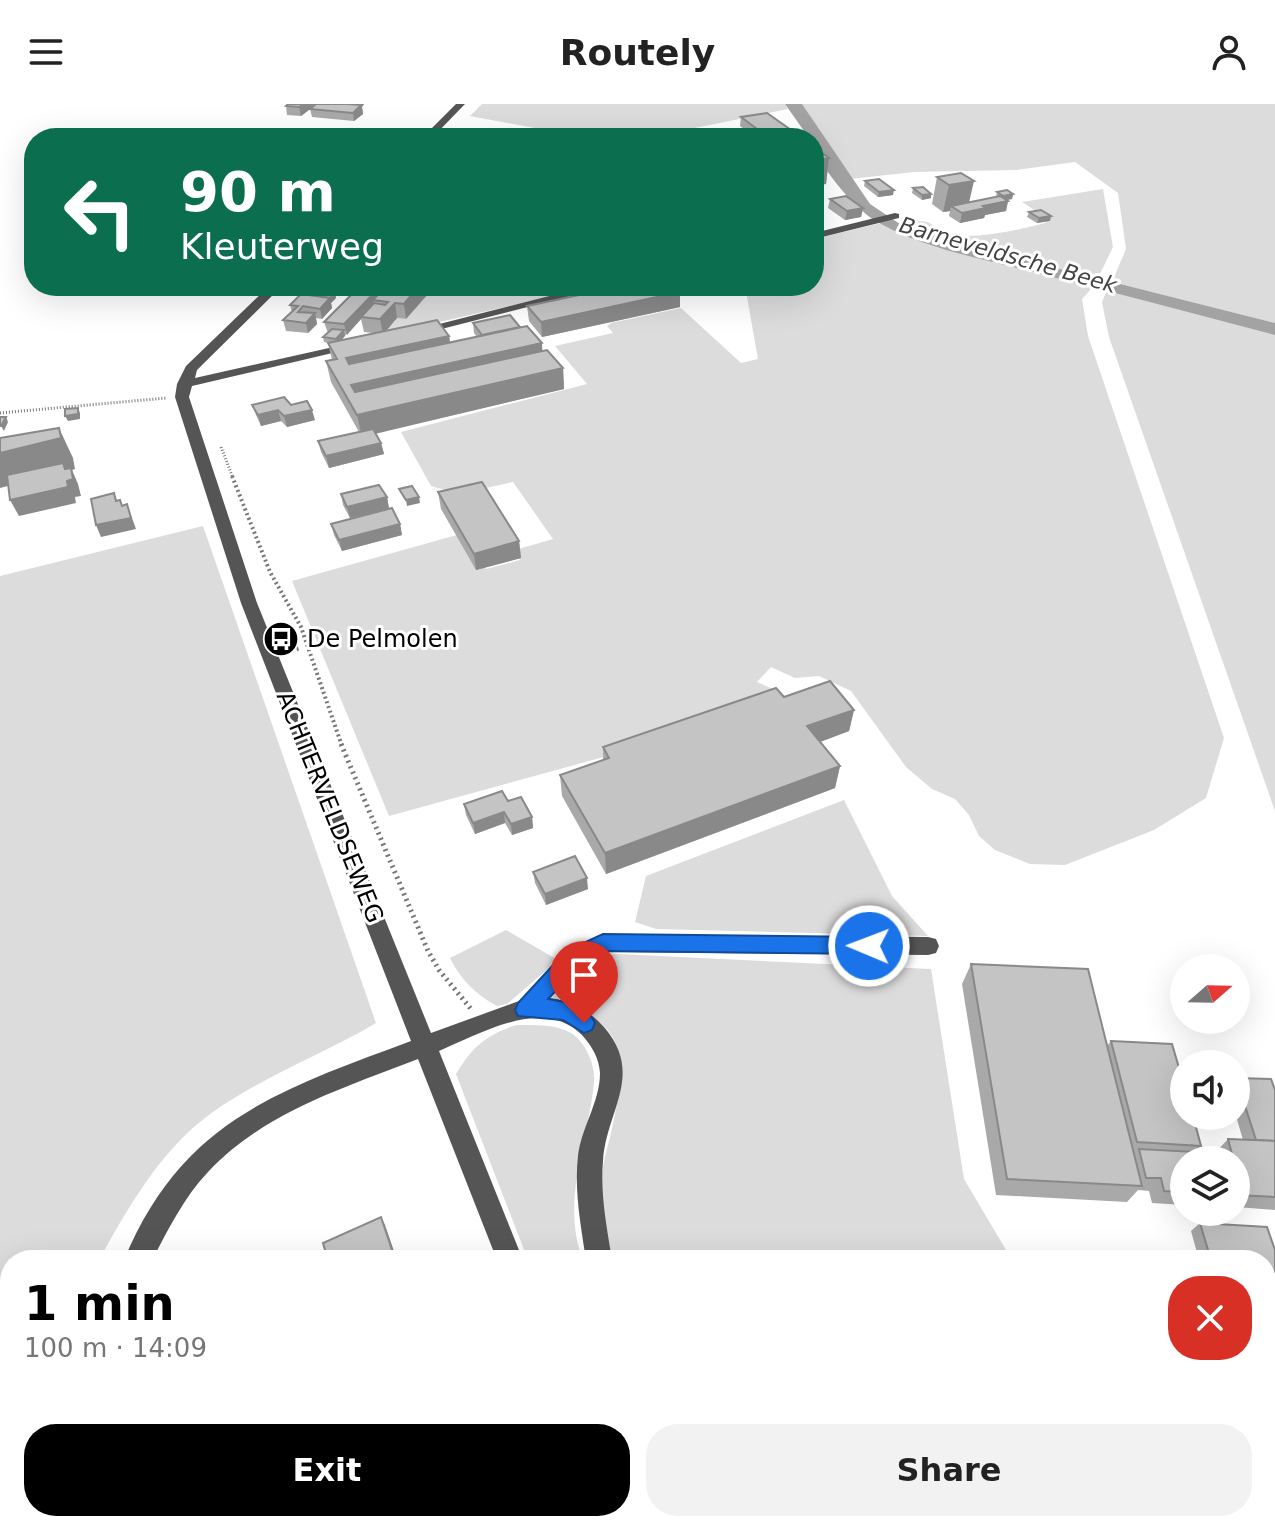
<!DOCTYPE html>
<meta charset="utf-8">
<style>
:root{--surface:#fff;--page:#f2f2f2;--text:#222;--muted:#767676;--accent:#000}
body{margin:0;font-family:"DejaVu Sans",sans-serif;background:var(--page);color:var(--text);height:100vh;display:flex;flex-direction:column;font-size:30px;white-space:nowrap}
*{box-sizing:border-box;margin:0}
p{font-size:26px;color:var(--muted)}
.icon{flex:none;width:44px;height:44px;fill:none;stroke:currentColor;stroke-width:2;stroke-linecap:round;stroke-linejoin:round}
.map{position:relative;flex:1;overflow:hidden}
.drawer{position:absolute;left:0px;top:1146px;width:1276px;height:282px;display:flex;flex-direction:column;background:var(--surface);border-radius:32px 32px 0 0;box-shadow:0 8px 32px #0002}
.drawer>*{flex:none}
.banner{position:absolute;left:24px;top:24px;width:800px;height:168px;border-radius:32px;box-shadow:0 8px 32px #0002;background:#0b6e4f;color:#fff;overflow:hidden}
.needle{width:52px;rotate:70deg}
.controls{position:absolute;left:1170px;top:850px;display:grid;gap:16px}
.controls a{display:grid;place-items:center;width:80px;height:80px;border-radius:50%;background:var(--surface);box-shadow:0 8px 32px #0002;font-size:40px}
.pin{position:absolute;display:grid;place-items:center;width:68px;height:68px;color:#fff;margin:-82px -34px;border-radius:50% 50% 50% 0;rotate:-45deg;box-shadow:0 0 8px #0007}
.pin .icon{rotate:45deg}
.me{position:absolute;width:88px;margin:-44px;rotate:271deg;stroke-linejoin:round;filter:drop-shadow(0 0 6px #0008)}
.turn{display:flex;align-items:center;gap:28px;height:168px;padding:0 24px;font-size:36px}
.turn .icon{width:104px;height:104px;stroke-width:2.5}
.turn b{display:block;font-size:56px;line-height:68px}
.round{display:grid;place-items:center;flex:none;width:84px;height:84px;border-radius:32px;background:var(--page)}
.summary{display:flex;align-items:center;justify-content:space-between;height:136px;padding:0 24px}
h1{font-size:48px;font-weight:700;line-height:60px;color:var(--accent)}
.button{display:flex;gap:16px;margin-top:auto;padding:16px 24px}
.button a{flex:1;height:92px;border-radius:32px;background:var(--accent);color:#fff;font-size:32px;font-weight:700;line-height:92px;text-align:center}
.button a+a{background:var(--page);color:var(--text)}
header{display:flex;justify-content:space-between;align-items:center;height:104px;padding:0 24px;background:var(--surface);font-size:36px;font-weight:700}
.map>svg:first-child{display:block}
.green{fill:#dcdcdc}
.water{fill:#a3a3a3}
.lines{fill:none;stroke-linecap:round;stroke-linejoin:round}
.path-far2{stroke:#777;stroke-width:3;stroke-dasharray:1 2;stroke-linecap:butt}
.path-far1{stroke:#777;stroke-width:4;stroke-dasharray:2 3;stroke-linecap:butt}
.path{stroke:#777;stroke-width:5;stroke-dasharray:2 4;stroke-linecap:butt}
.minor{fill:#555;fill-rule:evenodd}
.wall{fill:#a9a9a9;fill-rule:evenodd}
.shaded-wall{fill:#898989}
.building{fill:#c4c4c4;stroke:#898989;stroke-width:2}
.route{fill:#1a73e8;stroke:#114b97;stroke-width:2}
.labels{text-anchor:middle;dominant-baseline:central;stroke-width:6;stroke-linejoin:round;paint-order:stroke}
.far-water-label{font-size:22px;font-style:italic;fill:#444;stroke:#fff}
.poi-label{font-size:24px;fill:#000;stroke:#fff;text-anchor:start}
.street-label{font-size:24px;fill:#000;stroke:#fff}
</style>
<header><svg class="icon" aria-label="menu" viewBox="0 0 24 24"><path d="M4 6h16M4 12h16M4 18h16"/></svg>Routely<svg class="icon" aria-label="person" viewBox="0 0 24 24"><circle cx="12" cy="8" r="4"/><path d="M4 21q1-7 8-7t8 7"/></svg></header>
<div class="map">
<svg width="1275" height="1427" viewBox="0 0 1275 1427">
<rect width="100%" height="100%" fill="#fff"/>
<!-- green -->
<g class="green">
<polygon points="482,0 785,0 788,5 690,25 702,34 588,34 470,12"/>
<polygon points="802,0 1275,0 1275,219 1112,178 1126,145 1118,89 1075,58 1016,66 914,68 850,75"/>
<path d="M1103,85L1113,143L1098,174L946,136L900,120C937,113 923,121 952,130C972,137 1030,124 1051,117L1022,98Z"/>
<path d="M881,119L949,146L1093,183L1082,195L1088,232L1224,634L1206,694L1154,726L1065,761L1030,760L995,746L979,732L969,711L955,695L932,685L906,663L851,587L819,572L795,574L771,563L757,578L782,589L779,592L640,643L389,712L292,477L464,429L486,465L520,456L515,446L553,435L513,378C485,384 460,392 431,382L401,328L587,280L555,242L613,229L607,222L611,219L681,204L741,259L758,255L745,182H814V135Z"/>
<polygon points="435,182 596,182 383,231 397,214 406,215"/>
<polygon points="1107,186 1275,231 1275,707 1109,233 1102,198"/>
<path d="M203,422L376,919C317,954 249,977 195,1022C154,1058 125,1109 99,1156H10V1418H48L47,1427H0V472Z"/>
<polygon points="844,696 892,792 928,832 656,825 635,818 646,772"/>
<path d="M506,826L558,856L507,900L497,902C475,890 461,876 450,854Z"/>
<path d="M598,849L931,865L964,1075L1012,1156H613C605,1128 600,1100 602,1071C603,1057 608,1042 611,1029C628,952 630,915 544,895Z"/>
<path d="M516,921C534,921 556,920 571,929C585,937 596,962 594,978C589,1035 560,1098 583,1156H528L456,970C473,942 485,932 516,921Z"/>
<polygon points="1266,1336 1275,1336 1275,1427 1060,1427 1062,1418 1266,1418"/>
<polygon points="631,1418 693,1418 697,1427 635,1427"/>
<polygon points="736,1418 1004,1418 1002,1427 740,1427"/>
</g>
<!-- water -->
<path class="water" d="M785,0H802L870,100L900,120L946,136L1275,219V231C1192,209 1109,187 1025,166C975,153 919,143 874,116C854,103 814,59 814,34H809Z"/>
<g class="lines">
<!-- path-far2 -->
<g class="path-far2">
<polyline points="0,309 166,294"/>
<polyline points="221,343 233,374"/>
</g>
<!-- path-far1 -->
<g class="path-far1">
<polyline points="232,372 270,468 301,523 342,642"/>
<polyline points="287,548 300,544"/>
</g>
<!-- path -->
<polyline class="path" points="341,640 428,847 439,866 471,905"/>
<!-- minor -->
<g class="minor">
<polygon points="456,0 465,0 432,34 422,34"/>
<polygon points="895,109 899,110 899,114 814,135 814,129"/>
<path d="M269,182H282L197,266L195,274L356,238L362,242L192,282L189,293L257,499L431,929L519,897L566,846L603,830L928,833L936,835L939,842L936,849L928,851L605,848L582,860L550,894C571,897 590,907 604,923C645,971 606,1007 603,1057C600,1090 607,1124 612,1156H586C581,1122 574,1087 578,1052C581,1024 600,998 600,969C599,954 592,942 582,931C543,892 480,930 439,947L523,1156H497L418,955C344,984 264,1008 208,1068C184,1093 168,1126 152,1156H124C182,1016 280,986 411,937L241,499L175,293L177,280L186,262Z"/>
<polygon points="589,182 610,182 418,231 412,227"/>
<polygon points="72,1418 102,1418 102,1427 70,1427"/>
<polygon points="598,1418 629,1418 633,1427 601,1427"/>
<polygon points="695,1418 726,1418 730,1427 698,1427"/>
</g>
</g>
<!-- wall -->
<g class="wall">
<polygon points="288,0 364,0 362,3 363,10 354,17 312,13 310,5 301,12 287,11 286,2"/>
<polygon points="741,13 791,34 756,34 740,22"/>
<polygon points="814,37 819,41 819,46 829,54 826,80 818,81 814,78"/>
<polygon points="961,69 969,98 996,93 997,88 1013,90 1012,95 1006,96 1008,97 1006,107 985,111 984,114 960,119 949,112 950,107 943,108 932,100 937,73"/>
<polygon points="865,77 893,91 878,93 864,82"/>
<polygon points="913,84 931,90 931,94 922,96 912,89"/>
<polygon points="830,95 863,104 861,113 845,116 828,104"/>
<polygon points="1029,108 1051,112 1050,117 1037,119 1027,113"/>
<path d="M319,182H435L406,215L397,214L386,226L449,232L450,238L477,233L474,229L473,219L520,223L542,239V247L563,264L564,285L376,329L381,339L384,350L329,364L321,348L318,337L359,328L331,278L326,257L332,256L328,239L324,238L323,233L328,229L324,218L354,188L320,184ZM361,215L364,228L373,229L341,236Z"/>
<polygon points="680,188 680,203 542,233 529,217 527,202"/>
<polygon points="335,189 336,194 331,199 332,204 322,215 316,214 317,220 308,229 286,227 283,216 292,208 290,201 314,192"/>
<polygon points="252,301 291,301 315,316 287,323 281,317 261,322 256,311"/>
<polygon points="438,388 519,437 521,454 476,466 441,405"/>
<polygon points="341,390 387,393 389,405 350,414 343,401"/>
<polygon points="331,420 400,420 402,431 342,447 334,431"/>
<polygon points="784,593 854,606 849,627 820,638 840,662 835,684 606,770 562,692 560,671 603,656 603,643"/>
<polygon points="508,697 532,713 533,724 512,731 505,719 475,730 466,711 464,700"/>
<polygon points="533,768 588,785 546,801 535,779"/>
<polygon points="971,860 1107,942 1111,937 1201,1042 1195,1048 1215,1049 1228,1035 1243,1036 1236,1012 1236,974 1275,986 1275,1106 1236,1103 1236,1056 1184,1056 1184,1101 1152,1099 1149,1087 1138,1086 1127,1098 996,1091 962,880"/>
<polygon points="1200,1119 1275,1146 1275,1257 1266,1256 1266,1156 1199,1156 1191,1127"/>
</g>
<!-- shaded-wall -->
<g class="shaded-wall">
<polygon points="304,0 317,0 301,12 299,3"/>
<polygon points="356,0 364,0 362,3 363,10 354,17 353,9 357,5"/>
<polygon points="791,26 791,34 765,34 765,31"/>
<polygon points="829,54 826,80 818,81 821,55"/>
<polygon points="974,77 968,103 951,102 950,107 943,108 949,81"/>
<polygon points="894,86 893,91 878,93 879,88"/>
<polygon points="931,90 931,94 922,96 922,91"/>
<polygon points="1013,90 1012,95 1002,97 1003,92"/>
<polygon points="1008,97 1006,107 985,111 984,114 960,119 962,109 983,102"/>
<polygon points="863,104 861,113 845,116 847,107"/>
<polygon points="1051,112 1050,117 1037,119 1039,114"/>
<polygon points="381,182 386,182 373,196 374,201 361,213 361,215 347,231 344,220"/>
<polygon points="419,182 435,182 406,215 404,200"/>
<polygon points="680,188 680,203 542,233 541,218"/>
<polygon points="335,189 336,194 331,199 332,204 322,215 320,205"/>
<polygon points="395,199 397,214 383,231 380,215"/>
<polygon points="315,209 317,220 308,229 306,219"/>
<polygon points="344,226 345,232 338,240 336,235"/>
<polygon points="449,232 452,253 350,275 346,254"/>
<polygon points="542,239 543,260 355,302 351,281"/>
<polygon points="563,264 564,285 362,333 357,311"/>
<polygon points="78,304 80,309 80,315 68,317 65,312"/>
<polygon points="278,306 281,317 261,322 258,311"/>
<polygon points="312,306 315,316 287,323 284,312"/>
<polygon points="6,313 8,318 4,327 1,322"/>
<polygon points="59,324 73,354 75,365 72,366 78,380 81,392 75,393 76,399 19,412 10,396 66,367 0,384 0,349"/>
<polygon points="381,339 384,350 329,364 326,352"/>
<polygon points="387,393 389,405 350,414 347,403"/>
<polygon points="419,393 420,399 407,402 406,396"/>
<polygon points="127,400 136,425 101,433 96,421"/>
<polygon points="400,420 402,431 342,447 339,436"/>
<polygon points="519,437 521,454 476,466 474,450"/>
<polygon points="854,606 849,627 804,644 807,622"/>
<polygon points="840,662 835,684 606,770 605,749"/>
<polygon points="504,708 505,719 475,730 473,719"/>
<polygon points="532,713 533,724 512,731 511,720"/>
<polygon points="587,774 588,785 546,801 545,790"/>
<polygon points="381,1113 385,1121 397,1156 377,1156"/>
<polygon points="260,1418 281,1418 263,1427 242,1427"/>
<polygon points="379,1418 392,1418 372,1427 358,1427"/>
</g>
<!-- building -->
<g class="building">
<polygon points="288,0 304,0 299,3 286,2"/>
<polygon points="316,0 347,0 361,1 353,9 310,5"/>
<polygon points="767,9 791,26 765,31 741,13"/>
<polygon points="485,26 502,28 498,31 490,30 487,34 466,34 470,31 480,31"/>
<polygon points="814,43 829,54 821,55 814,50"/>
<polygon points="961,69 974,77 949,81 937,73"/>
<polygon points="879,75 894,86 879,88 865,77"/>
<polygon points="923,83 931,90 922,91 913,84"/>
<polygon points="1007,86 1013,90 1003,92 997,88"/>
<polygon points="846,92 863,104 847,107 830,95"/>
<polygon points="1000,92 1008,97 983,102 986,104 962,109 951,102"/>
<polygon points="1041,106 1051,112 1039,114 1029,108"/>
<polygon points="360,182 381,182 344,220 324,218"/>
<polygon points="386,182 419,182 404,200 395,199 380,215 361,213 374,199 385,201 388,198 373,196"/>
<polygon points="622,182 674,182 680,188 541,218 527,202"/>
<polygon points="319,187 335,189 330,194 314,192"/>
<polygon points="301,190 330,194 320,205 303,202 298,208 315,209 306,219 283,216 298,202 290,201"/>
<polygon points="510,211 520,223 482,231 473,219"/>
<polygon points="437,216 449,232 346,254 349,260 527,222 542,239 351,281 355,288 547,246 563,264 357,311 326,257 337,255 328,239"/>
<polygon points="332,225 344,226 336,235 323,233"/>
<polygon points="284,293 291,301 307,297 312,306 284,312 278,306 258,311 252,301"/>
<polygon points="78,304 78,310 65,312 65,305"/>
<polygon points="0,313 6,313 1,322 0,322"/>
<polygon points="59,324 61,334 0,349 0,334"/>
<polygon points="373,325 381,339 326,352 318,337"/>
<polygon points="63,359 65,365 71,364 73,375 67,377 68,383 10,396 7,371"/>
<polygon points="482,378 519,437 474,450 438,388"/>
<polygon points="379,381 387,393 347,403 341,390"/>
<polygon points="412,382 419,393 406,396 399,385"/>
<polygon points="114,389 116,397 120,396 122,402 127,400 131,414 96,421 91,395"/>
<polygon points="392,404 400,420 339,436 331,420"/>
<polygon points="830,577 854,606 807,622 840,662 605,749 560,671 609,654 603,643 776,584 784,593"/>
<polygon points="502,687 508,697 521,693 532,713 511,720 504,708 473,719 464,700"/>
<polygon points="575,752 587,774 545,790 533,768"/>
<polygon points="971,860 1088,865 1142,1082 1007,1075"/>
<polygon points="1111,937 1172,940 1184,981 1184,1012 1193,1012 1201,1042 1137,1038"/>
<polygon points="1236,974 1271,975 1275,986 1275,1037 1256,1036"/>
<polygon points="1228,1035 1275,1037 1275,1093 1236,1091 1236,1056 1184,1056 1184,1088 1164,1087 1161,1074 1146,1074 1139,1045 1232,1050"/>
<polygon points="381,1113 393,1149 377,1156 328,1156 323,1139"/>
<polygon points="1200,1119 1267,1123 1275,1146 1275,1250 1266,1249 1266,1156 1211,1156"/>
<polygon points="324,1147 327,1156 321,1156 320,1149"/>
<polygon points="209,1418 260,1418 242,1427 211,1427"/>
<polygon points="319,1418 379,1418 358,1427 320,1427"/>
</g>
<!-- route -->
<path class="route" d="M603,830L869,833L876,836L879,842L876,848L869,850L605,847L581,859L548,895C566,898 587,901 595,919L592,926L584,929L563,916L518,912L515,906L518,899L566,847Z"/>
<!-- icons -->
<defs>
<symbol id="bus-disc" viewBox="-11 -11 22 22"><circle r="9.5" fill="#000" stroke="#fff"/><path d="M-5-6H5V4H4V6H2V4H-2V6H-4V4H-5ZM-3.5-4V0h7V-4ZM-3.5 1.2v1.5H-2V1.2ZM2 1.2v1.5H3.5V1.2Z" fill="#fff"/></symbol>
</defs>
<g fill-rule="evenodd">
<use href="#bus-disc" x="261" y="515" width="40" height="40"/>
</g>
<g class="labels">
<!-- far-water labels -->
<g class="far-water-label">
<text transform="translate(1008 151) rotate(16)">Barneveldsche Beek</text>
</g>
<!-- poi labels -->
<g class="poi-label">
<text x="307" y="535">De Pelmolen</text>
</g>
<!-- street labels -->
<g class="street-label">
<text transform="translate(330 703) rotate(68)">ACHTERVELDSEWEG</text>
</g>
</g>
</svg>
<div class="controls">
<a><svg class="needle" viewBox="-14 -14 28 28"><path d="M0-13l5 13h-10z" fill="#e53935"/><path d="M0 13l5-13h-10z" fill="#767676"/></svg></a>
<a><svg class="icon" aria-label="sound" viewBox="0 0 24 24"><path d="M4 9h4l5-4v14l-5-4H4zM17 9q2 3 0 6"/></svg></a>
<a><svg class="icon" aria-label="layers" viewBox="0 0 24 24"><path d="M12 4l9 5-9 5-9-5zM3 14l9 5 9-5"/></svg></a>
</div>
<div class="pin" style="left:584px;top:919px;background:#d93025"><svg class="icon" aria-label="arrive" viewBox="0 0 24 24"><path d="M6 21V4h12l-3 4 3 4H6"/></svg></div>
<svg class="me" style="left:869px;top:842px" viewBox="-20 -20 40 40"><circle r="17" fill="#1a73e8" stroke="#fff" stroke-width="3"/><path d="M0-11L8 9 0 5-8 9z" fill="#fff"/></svg>
<div class="banner">
<div class="turn"><svg class="icon" aria-label="left" viewBox="0 0 24 24"><path d="M17 20v-9H6M10 6l-5 5 5 5"/></svg><div><b>90 m</b>Kleuterweg</div></div>
</div>
<section class="drawer">
<div class="summary"><div><h1>1 min</h1><p>100 m · 14:09</p></div><a class="round" style="background:#d93025;color:#fff"><svg class="icon" aria-label="close" viewBox="0 0 24 24"><path d="M6 6l12 12M18 6L6 18"/></svg></a></div>
<div class="button"><a>Exit</a><a>Share</a></div>
</section>
</div>
